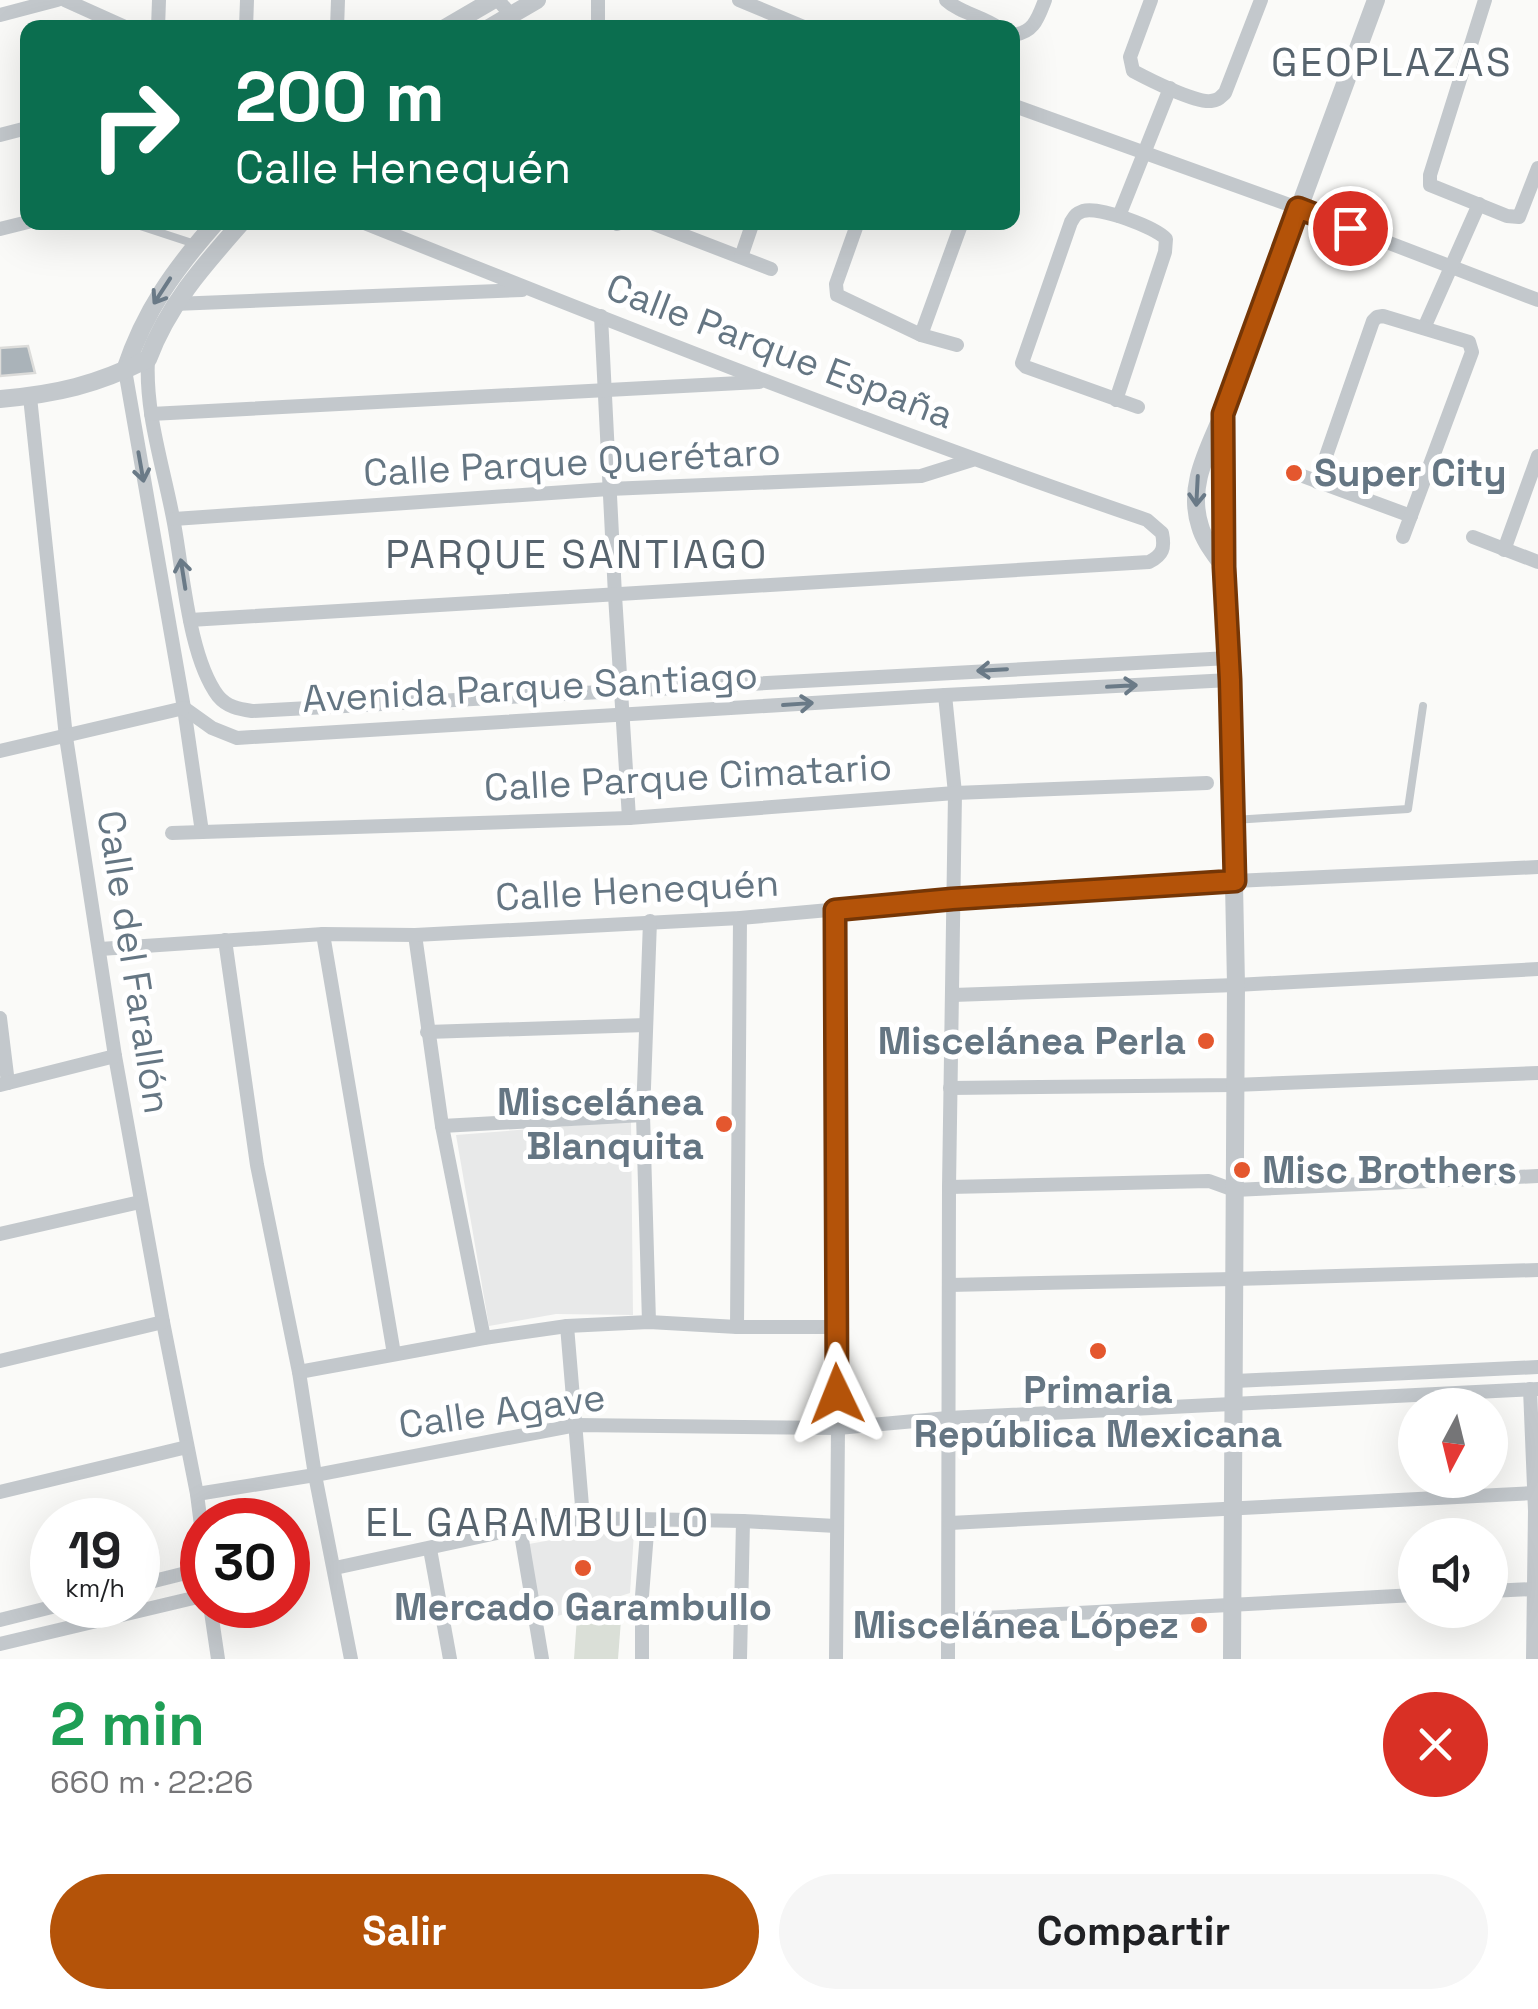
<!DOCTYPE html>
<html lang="es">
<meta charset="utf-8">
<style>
:root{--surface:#fff;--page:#f6f6f6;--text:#202124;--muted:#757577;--accent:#b45309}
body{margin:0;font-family:"Space Grotesk",sans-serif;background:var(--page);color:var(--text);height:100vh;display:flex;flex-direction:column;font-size:38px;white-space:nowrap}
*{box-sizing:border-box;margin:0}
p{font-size:32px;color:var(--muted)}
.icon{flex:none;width:55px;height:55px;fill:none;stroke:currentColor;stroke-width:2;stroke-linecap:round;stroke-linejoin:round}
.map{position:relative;height:1659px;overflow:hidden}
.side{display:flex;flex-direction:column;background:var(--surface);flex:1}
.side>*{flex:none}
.hud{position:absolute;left:20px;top:20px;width:1000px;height:210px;border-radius:20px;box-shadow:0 10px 40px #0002;background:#0b6e4f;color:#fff;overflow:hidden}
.needle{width:65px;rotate:187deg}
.controls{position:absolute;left:1398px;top:1388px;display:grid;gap:20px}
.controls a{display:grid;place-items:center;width:110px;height:110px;border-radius:50%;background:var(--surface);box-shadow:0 10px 40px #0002;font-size:50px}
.speed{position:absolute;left:30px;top:1498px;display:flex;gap:20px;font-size:50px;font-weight:700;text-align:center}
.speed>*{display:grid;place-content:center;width:130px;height:130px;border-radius:50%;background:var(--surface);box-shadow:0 10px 40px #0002;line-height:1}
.speed small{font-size:25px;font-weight:400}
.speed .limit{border:15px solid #d22;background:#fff;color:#111}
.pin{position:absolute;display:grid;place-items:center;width:85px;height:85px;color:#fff;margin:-42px;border:5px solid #fff;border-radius:50%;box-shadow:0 2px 10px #0007}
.me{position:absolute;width:110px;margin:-55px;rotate:358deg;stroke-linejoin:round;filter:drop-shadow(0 0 8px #0008)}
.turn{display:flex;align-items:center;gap:35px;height:210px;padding:0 50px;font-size:45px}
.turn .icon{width:130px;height:130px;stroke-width:2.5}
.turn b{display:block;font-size:70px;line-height:85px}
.round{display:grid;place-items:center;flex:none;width:105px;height:105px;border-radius:52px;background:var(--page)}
.overview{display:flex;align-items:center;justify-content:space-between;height:170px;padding:0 50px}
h1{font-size:60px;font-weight:700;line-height:75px;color:#1e9e55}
.primary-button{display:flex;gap:20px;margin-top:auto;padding:20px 50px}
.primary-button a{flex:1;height:115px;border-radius:60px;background:var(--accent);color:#fff;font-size:40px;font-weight:700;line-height:115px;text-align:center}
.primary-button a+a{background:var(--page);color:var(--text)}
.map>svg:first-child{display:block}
.built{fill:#e8e9e9}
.green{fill:#dadfd7}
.building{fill:#aab3b9;stroke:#dcdcda;stroke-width:2.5}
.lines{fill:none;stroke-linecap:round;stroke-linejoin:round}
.service{stroke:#c3c8cc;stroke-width:8}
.minor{stroke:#c3c8cc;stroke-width:14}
.tertiary{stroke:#c3c8cc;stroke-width:18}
.oneway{stroke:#6a7a87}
.route-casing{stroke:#753606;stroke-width:25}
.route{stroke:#b45309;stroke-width:18}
.poi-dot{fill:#e4572e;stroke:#fff;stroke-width:4}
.labels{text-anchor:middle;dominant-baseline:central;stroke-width:10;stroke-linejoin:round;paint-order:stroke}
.street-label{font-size:38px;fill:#657683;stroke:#fff}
.poi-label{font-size:38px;font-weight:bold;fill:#657683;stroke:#fff;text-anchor:end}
.neighbourhood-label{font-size:40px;letter-spacing:2.5px;fill:#57646e;stroke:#fff}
</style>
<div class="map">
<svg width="1538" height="1659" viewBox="0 0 1538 1659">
<rect width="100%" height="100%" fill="#fafaf8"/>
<!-- built -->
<g class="built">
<polygon points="631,1121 633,1315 556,1314 489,1326 456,1135"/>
<polygon points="634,1533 630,1593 542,1621 529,1544 584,1534"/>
</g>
<!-- green -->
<polygon class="green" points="577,1617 621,1620 618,1659 574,1659"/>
<!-- building -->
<polygon class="building" points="28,346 35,373 0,376 0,348"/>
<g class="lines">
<!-- service -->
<g class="service">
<polyline points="128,222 195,244"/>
<polyline points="1234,820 1408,809 1423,706"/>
</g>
<!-- minor -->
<g class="minor">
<polyline points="65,0 127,28"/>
<polyline points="498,0 511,15 510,28"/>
<polyline points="739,0 806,28"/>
<path d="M946,0C960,13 982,16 999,28"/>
<path d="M1151,0L1130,57L1133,71C1148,79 1195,103 1211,101C1219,100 1219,98 1225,93L1261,0"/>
<polyline points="1485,0 1430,175 1430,185 1507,216 1519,217 1538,168"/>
<polyline points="0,15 57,0"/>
<polyline points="158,28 159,0"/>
<polyline points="246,28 247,0"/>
<polyline points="337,28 338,0"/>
<polyline points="598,28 598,0"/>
<path d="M1012,35C1034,33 1038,18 1045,0"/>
<polyline points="1012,105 1298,208 1538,300"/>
<polyline points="0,135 27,128"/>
<polyline points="1119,216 1170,88"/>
<polyline points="614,222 617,224"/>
<polyline points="649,222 771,269"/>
<polyline points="858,222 836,284 837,295 921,335 957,345"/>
<polyline points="0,229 28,222"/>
<polyline points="741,257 753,222"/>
<polyline points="174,304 522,290"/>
<polyline points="601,316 615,595 629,818"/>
<polyline points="1424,328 1479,204"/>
<polyline points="921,335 962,222"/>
<path d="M148,359C145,413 163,465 173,518C183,568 188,656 218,696C227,707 239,709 252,711L1229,658"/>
<polyline points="125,370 184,708 202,832"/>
<polyline points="30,397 66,737 115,1056 163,1322 197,1494 202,1533"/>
<path d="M1116,400L1165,252L1166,239C1155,227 1099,206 1083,211C1075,214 1075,216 1071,222L1022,363L1026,367L1138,407"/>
<polyline points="151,414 759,382"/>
<polyline points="1300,475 1411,516"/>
<polyline points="1317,482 1373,321 1377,317 1383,316 1469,342 1472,352 1403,537"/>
<polyline points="174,519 609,489 921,476 972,460"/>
<polyline points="1473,537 1538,562"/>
<polyline points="1504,550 1538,456"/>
<path d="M190,620L1149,562C1163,555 1165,548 1162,533L1147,520C882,429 621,326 362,222"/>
<polyline points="945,695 955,793 949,1187 948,1659"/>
<polyline points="184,708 212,728 237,738 945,695 1230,680"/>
<polyline points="0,751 184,708"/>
<polyline points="172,833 629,818 955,793 1207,783"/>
<polyline points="835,910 836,1327 838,1428 836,1659"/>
<polyline points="323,934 394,1354"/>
<polyline points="415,935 442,1126 484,1338"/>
<polyline points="225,940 257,1165 299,1372 315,1475 351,1659"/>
<polyline points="100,949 323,934 415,935 740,918 952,899 1235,881 1538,867"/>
<polyline points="953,995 1236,985 1538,969"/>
<polyline points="0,1018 8,1083"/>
<polyline points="427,1032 646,1025"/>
<polyline points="0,1085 115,1056"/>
<polyline points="950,1088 1234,1085 1538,1073"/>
<polyline points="442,1126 643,1115"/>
<polyline points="949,1187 1209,1181 1234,1190 1538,1176"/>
<polyline points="0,1234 140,1202"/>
<polyline points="949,1285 1234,1279 1538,1270"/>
<polyline points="649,1322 643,1115 650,921"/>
<polyline points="567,1326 583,1518"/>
<polyline points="737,1327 740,918"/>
<polyline points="0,1361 163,1322"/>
<polyline points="299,1372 484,1338 567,1326 649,1322 737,1327 836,1327"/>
<polyline points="1235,1381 1538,1367"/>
<polyline points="1530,1389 1535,1511 1533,1659"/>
<polyline points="0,1492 187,1447"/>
<polyline points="197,1494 315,1475 576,1425 838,1428 948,1418 1538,1389"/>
<polyline points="950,1523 1534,1493"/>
<polyline points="520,1528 542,1659"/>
<polyline points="430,1549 450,1659"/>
<polyline points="335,1568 520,1528 583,1518 743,1521 836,1526"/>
<polyline points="138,1585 202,1569"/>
<polyline points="1490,1591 1534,1589"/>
<polyline points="210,1605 218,1659"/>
<polyline points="0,1620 60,1605"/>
<polyline points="948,1620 1415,1595"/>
<polyline points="0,1644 202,1596"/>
<polyline points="642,1659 642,1596 648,1520"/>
<polyline points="740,1659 743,1521"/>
</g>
<!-- tertiary -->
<g class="tertiary">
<polyline points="445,28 493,0"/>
<polyline points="489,28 537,0"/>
<path d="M125,370C145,310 174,270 216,222"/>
<path d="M0,399C57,394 96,385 148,359C168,305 204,265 242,222"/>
<polyline points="1223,414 1224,567 1230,680 1236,985 1232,1659"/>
<path d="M1224,567C1215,554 1204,541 1200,526C1187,486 1208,450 1223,414L1376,0"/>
</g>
</g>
<!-- one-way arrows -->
<defs><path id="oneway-shaft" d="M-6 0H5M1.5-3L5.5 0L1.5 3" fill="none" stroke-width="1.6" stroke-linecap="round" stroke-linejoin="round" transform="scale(2.5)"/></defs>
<g class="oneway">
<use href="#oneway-shaft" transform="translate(162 291) rotate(123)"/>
<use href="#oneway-shaft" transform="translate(141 467) rotate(80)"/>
<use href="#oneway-shaft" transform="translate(1197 491) rotate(93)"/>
<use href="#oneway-shaft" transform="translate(183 574) rotate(-99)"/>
<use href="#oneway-shaft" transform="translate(992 670) rotate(177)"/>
<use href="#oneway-shaft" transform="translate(1122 686) rotate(-3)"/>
<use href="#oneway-shaft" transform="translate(798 704) rotate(-4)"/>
</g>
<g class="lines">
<defs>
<polyline id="route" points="837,1394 835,910 952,899 1235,881 1230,680 1224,567 1223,414 1298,208 1350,228"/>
</defs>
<!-- route casing -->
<use href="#route" class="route-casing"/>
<!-- route -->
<use href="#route" class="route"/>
</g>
<!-- markers -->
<g class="poi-dot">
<circle cx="1294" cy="473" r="10"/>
<circle cx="1206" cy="1041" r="10"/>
<circle cx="724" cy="1124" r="10"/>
<circle cx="1242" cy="1170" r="10"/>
<circle cx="1098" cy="1351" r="10"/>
<circle cx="583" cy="1568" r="10"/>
<circle cx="1199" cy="1625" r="10"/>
</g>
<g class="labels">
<!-- street labels -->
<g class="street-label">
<text transform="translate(780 351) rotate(21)">Calle Parque España</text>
<text transform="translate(572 462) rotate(-3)">Calle Parque Querétaro</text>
<text transform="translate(530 687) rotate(-3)">Avenida Parque Santiago</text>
<text transform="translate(688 777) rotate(-3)">Calle Parque Cimatario</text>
<text transform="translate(637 890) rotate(-3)">Calle Henequén</text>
<text transform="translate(134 962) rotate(81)">Calle del Farallón</text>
<text transform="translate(502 1411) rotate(-8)">Calle Agave</text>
</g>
<!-- poi labels -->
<g class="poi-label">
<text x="1314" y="473" text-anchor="start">Super City</text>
<text x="1186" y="1041">Miscelánea Perla</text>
<text x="704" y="1102">Miscelánea<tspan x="704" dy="44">Blanquita</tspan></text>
<text x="1262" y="1170" text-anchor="start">Misc Brothers</text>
<text x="1098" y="1390" text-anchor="middle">Primaria<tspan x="1098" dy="44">República Mexicana</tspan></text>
<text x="583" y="1607" text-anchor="middle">Mercado Garambullo</text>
<text x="1179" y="1625">Miscelánea López</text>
</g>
<!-- neighbourhood labels -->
<g class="neighbourhood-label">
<text x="1392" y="62">GEOPLAZAS</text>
<text x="577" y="554">PARQUE SANTIAGO</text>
<text x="538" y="1522">EL GARAMBULLO</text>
</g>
</g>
</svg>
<div class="controls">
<a><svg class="needle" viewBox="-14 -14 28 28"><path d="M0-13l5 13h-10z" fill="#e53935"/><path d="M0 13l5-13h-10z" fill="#757577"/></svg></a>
<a><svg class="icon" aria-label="sound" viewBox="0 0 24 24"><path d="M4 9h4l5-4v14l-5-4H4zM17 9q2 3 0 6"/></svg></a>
</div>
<div class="speed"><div>19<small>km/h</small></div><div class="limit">30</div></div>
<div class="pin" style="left:1350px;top:228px;background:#d93025"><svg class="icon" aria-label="arrive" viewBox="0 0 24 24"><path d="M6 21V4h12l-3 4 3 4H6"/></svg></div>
<svg class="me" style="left:837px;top:1394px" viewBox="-20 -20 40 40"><path d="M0-17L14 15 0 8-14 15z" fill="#b45309" stroke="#fff" stroke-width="4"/></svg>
<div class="hud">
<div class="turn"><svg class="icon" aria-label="right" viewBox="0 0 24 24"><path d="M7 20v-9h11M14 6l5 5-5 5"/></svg><div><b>200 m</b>Calle Henequén</div></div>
</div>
</div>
<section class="side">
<div class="overview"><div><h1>2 min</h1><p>660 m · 22:26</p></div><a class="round" style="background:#d93025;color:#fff"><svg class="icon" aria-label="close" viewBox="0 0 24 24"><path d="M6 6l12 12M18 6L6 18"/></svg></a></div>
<div class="primary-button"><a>Salir</a><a>Compartir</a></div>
</section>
